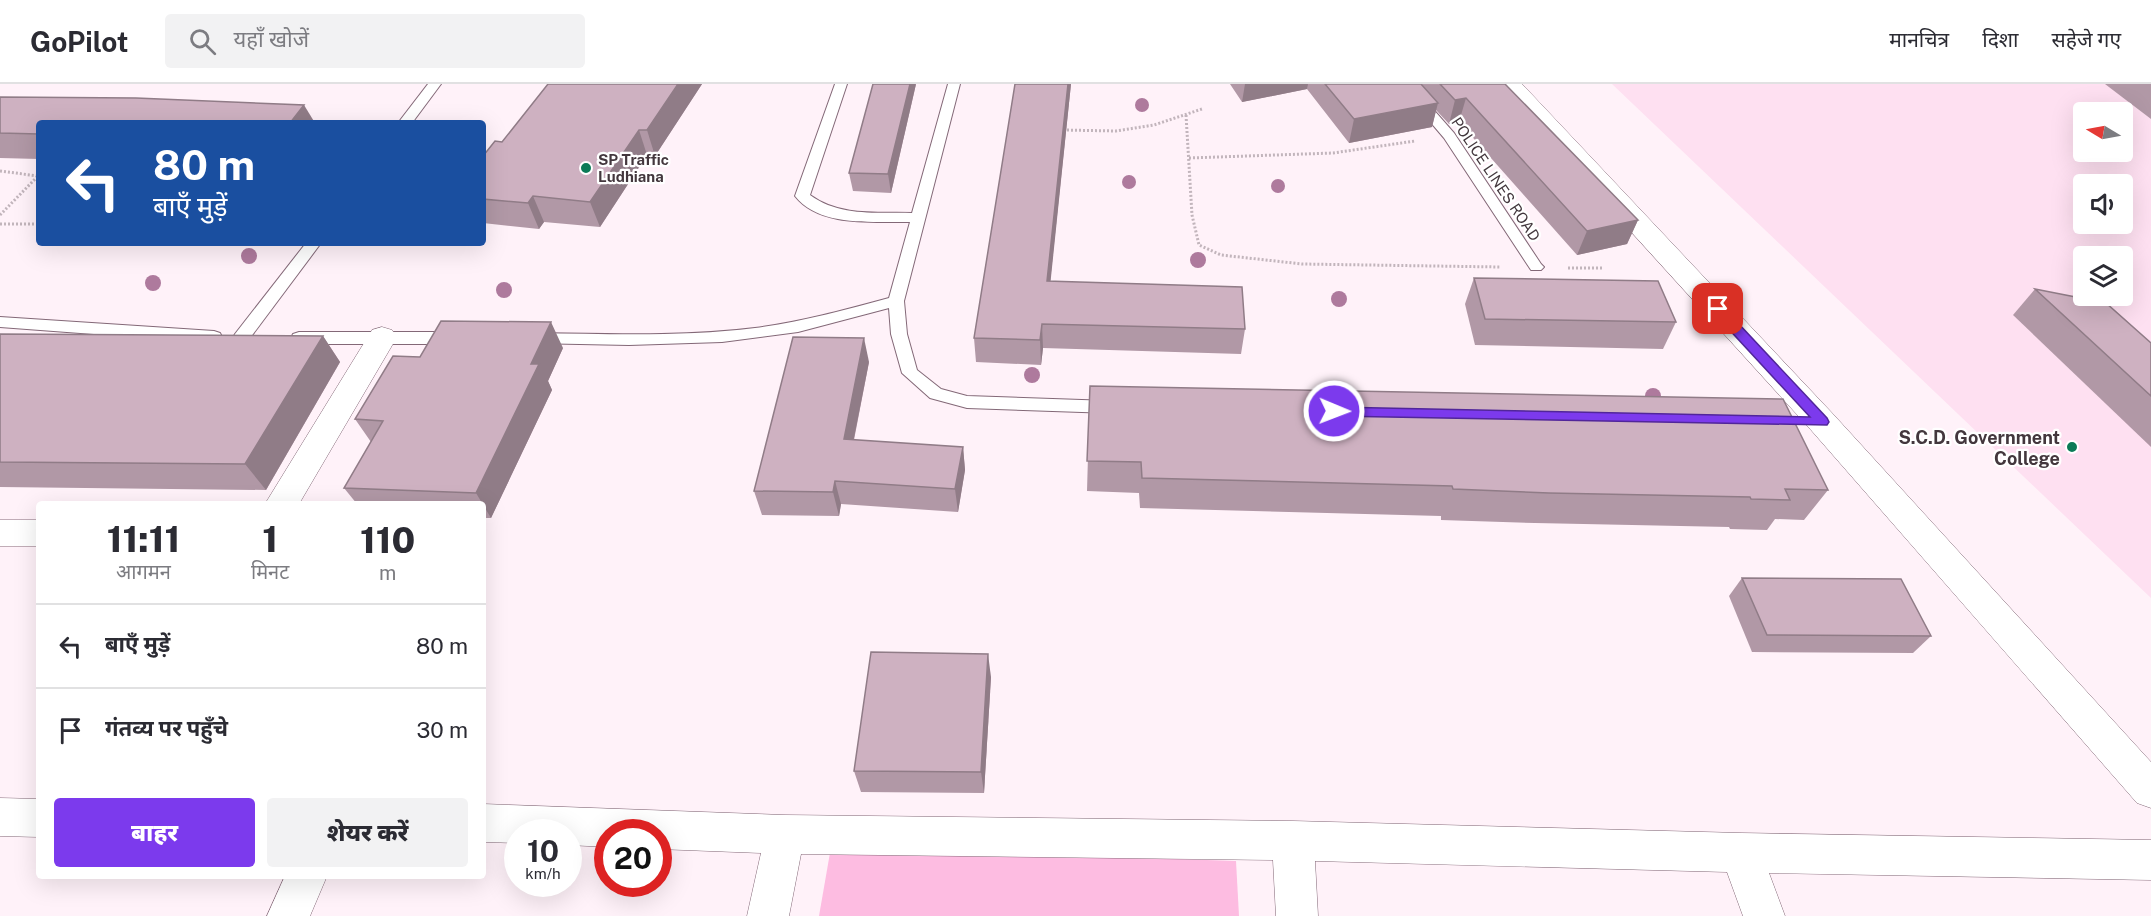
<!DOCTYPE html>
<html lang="hi">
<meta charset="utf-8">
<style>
:root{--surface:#fff;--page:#f2f2f3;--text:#2b2b33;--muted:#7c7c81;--line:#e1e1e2;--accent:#7c3aed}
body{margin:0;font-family:"Public Sans","Noto Sans Devanagari",sans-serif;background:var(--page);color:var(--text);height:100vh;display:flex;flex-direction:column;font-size:22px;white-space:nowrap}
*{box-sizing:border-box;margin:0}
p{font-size:20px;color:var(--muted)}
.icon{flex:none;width:33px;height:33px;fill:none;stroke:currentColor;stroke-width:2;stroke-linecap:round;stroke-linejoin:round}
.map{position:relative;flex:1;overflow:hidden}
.drawer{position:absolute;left:36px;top:417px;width:450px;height:378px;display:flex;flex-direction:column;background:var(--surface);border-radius:6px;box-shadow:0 6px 24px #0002}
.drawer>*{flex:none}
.guide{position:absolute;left:36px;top:36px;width:450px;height:126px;border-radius:6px;box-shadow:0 6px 24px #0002;background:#1a4fa0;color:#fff;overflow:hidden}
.needle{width:39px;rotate:280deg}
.controls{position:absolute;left:2073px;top:18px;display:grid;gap:12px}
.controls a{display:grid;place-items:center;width:60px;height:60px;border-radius:6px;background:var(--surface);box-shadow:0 6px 24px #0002;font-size:30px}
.speed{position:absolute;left:504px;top:735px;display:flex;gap:12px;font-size:30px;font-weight:700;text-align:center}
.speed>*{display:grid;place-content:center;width:78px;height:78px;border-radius:50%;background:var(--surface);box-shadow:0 6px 24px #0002;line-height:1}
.speed small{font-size:15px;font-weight:400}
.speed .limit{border:9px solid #d22;background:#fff;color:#111}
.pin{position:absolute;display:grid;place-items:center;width:51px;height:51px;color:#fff;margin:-26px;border-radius:12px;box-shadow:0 3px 9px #0006}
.me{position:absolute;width:66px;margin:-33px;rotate:91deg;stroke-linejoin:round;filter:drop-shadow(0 0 4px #0008)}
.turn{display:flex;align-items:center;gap:21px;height:126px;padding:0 18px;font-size:27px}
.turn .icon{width:78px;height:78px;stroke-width:2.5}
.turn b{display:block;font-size:42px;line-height:51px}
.eta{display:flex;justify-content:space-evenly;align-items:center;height:102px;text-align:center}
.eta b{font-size:36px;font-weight:800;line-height:42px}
.primary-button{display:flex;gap:12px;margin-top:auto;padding:12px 18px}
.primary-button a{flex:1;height:69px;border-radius:6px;background:var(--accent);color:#fff;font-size:24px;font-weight:800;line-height:69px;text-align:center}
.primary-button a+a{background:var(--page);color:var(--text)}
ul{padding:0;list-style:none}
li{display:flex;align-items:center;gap:18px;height:84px;padding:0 18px;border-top:2px solid var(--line)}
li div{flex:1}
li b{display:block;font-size:22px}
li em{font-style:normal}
header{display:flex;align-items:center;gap:36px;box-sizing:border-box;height:84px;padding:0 30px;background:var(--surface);border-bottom:2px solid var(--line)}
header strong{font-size:28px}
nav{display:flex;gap:33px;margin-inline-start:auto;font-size:21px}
.search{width:420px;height:54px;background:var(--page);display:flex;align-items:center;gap:15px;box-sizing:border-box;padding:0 21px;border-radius:6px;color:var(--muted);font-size:22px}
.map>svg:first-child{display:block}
.built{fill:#fee0f1;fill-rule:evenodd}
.green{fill:#fdbce1}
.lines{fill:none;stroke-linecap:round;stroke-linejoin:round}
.lane-casing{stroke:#836877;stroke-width:2}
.street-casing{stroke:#836877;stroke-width:1}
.path{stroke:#c2b5bc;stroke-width:3;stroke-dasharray:2 2;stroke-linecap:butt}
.lane{fill:#fff;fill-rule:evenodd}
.street{fill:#fff;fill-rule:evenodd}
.tree{fill:#ae7a9d}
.wall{fill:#b198a6}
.shaded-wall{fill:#907c87}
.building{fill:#ceb1c1;stroke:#907c87;stroke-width:1.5}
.route{fill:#7c3aed;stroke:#51269a;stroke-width:1.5}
.poi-dot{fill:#0b7b57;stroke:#fff;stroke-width:2}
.labels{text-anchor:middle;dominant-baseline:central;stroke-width:4.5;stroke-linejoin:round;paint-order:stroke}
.far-poi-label{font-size:15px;font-weight:bold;fill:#43373d;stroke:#fff;text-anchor:start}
.far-street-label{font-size:15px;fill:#43373d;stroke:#fff}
.poi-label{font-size:18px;font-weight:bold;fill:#43373d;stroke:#fff;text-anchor:end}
</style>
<header>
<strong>GoPilot</strong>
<div class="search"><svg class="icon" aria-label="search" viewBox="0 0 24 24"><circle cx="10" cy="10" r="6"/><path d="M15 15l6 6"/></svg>यहाँ खोजें</div>
<nav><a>मानचित्र</a><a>दिशा</a><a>सहेजे गए</a></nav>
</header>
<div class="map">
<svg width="2151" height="832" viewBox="0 0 2151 832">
<rect width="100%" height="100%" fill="#fff2f9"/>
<!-- built -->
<path class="built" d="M1612,0H2151V514ZM2084,28H2122V68H2084ZM2084,100H2122V140H2084ZM2084,172H2122V212H2084Z"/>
<!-- green -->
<polygon class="green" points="831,763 1236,777 1239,832 819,832"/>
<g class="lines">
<defs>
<g id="lane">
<polygon points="428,0 441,0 412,39 398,39"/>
<path d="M835,0H847L810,111C840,133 877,128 912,129L948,0H960L904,217L907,250L917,286L941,305L967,312L1111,317L1117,319L1119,323L1117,327L1111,329L967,324L930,314L902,289L891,250L889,224L798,248L722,258L629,261L530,259L528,255L530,251L536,249C609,250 683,253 755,244C801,238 845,226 889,214L910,138C874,137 820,144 795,112Z"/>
<polygon points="1398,0 1411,0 1454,49 1541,180 1544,183 1541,186 1531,186 1444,54"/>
<polygon points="306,159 321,159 247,258 235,258 233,254 235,250"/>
<polygon points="0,233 214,247 220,249 222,253 220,257 214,259 0,243"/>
<polygon points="299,248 454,248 460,250 462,254 460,258 454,260 299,260 293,258 291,254 293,250"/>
</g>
<g id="street">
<polygon points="1497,0 1522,0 1833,330 2151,678 2151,724 2137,719 1811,346"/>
<polygon points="382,243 392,246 397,253 299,420 265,420 372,246"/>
<rect x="0" y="436" width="39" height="26"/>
<polygon points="0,714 39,715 39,753 0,752"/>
<polygon points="483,720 785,731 1293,737 1741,749 2151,756 2151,796 1769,789 1785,832 1743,832 1727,788 1315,777 1318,832 1276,832 1273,776 801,770 789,832 747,832 761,769 658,765 658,748 608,748 608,763 568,761 568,748 518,748 518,759 483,758"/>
<polygon points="285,792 327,792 310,832 267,832"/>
</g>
</defs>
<!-- lane casing -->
<use href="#lane" class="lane-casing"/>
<!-- street casing -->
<use href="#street" class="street-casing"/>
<!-- path -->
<g class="path">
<polyline points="1186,31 1192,131 1199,161 1221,171 1302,180 1500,183"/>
<polyline points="1063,46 1116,47 1154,41 1202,25"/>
<polyline points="1189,74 1333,69 1415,57"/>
<polyline points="0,87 38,92"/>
<polyline points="0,131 38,92"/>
<polyline points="0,140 39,140"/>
<polyline points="1568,184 1603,184"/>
</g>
<!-- lane -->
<use href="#lane" class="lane"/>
<!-- street -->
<use href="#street" class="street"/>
</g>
<!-- trees -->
<g class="tree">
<circle cx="1142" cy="21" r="7"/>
<circle cx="1129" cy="98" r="7"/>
<circle cx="1278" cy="102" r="7"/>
<circle cx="249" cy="172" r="8"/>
<circle cx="1198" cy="176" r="8"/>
<circle cx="153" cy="199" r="8"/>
<circle cx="504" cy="206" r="8"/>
<circle cx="1339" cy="215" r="8"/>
<circle cx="1032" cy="291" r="8"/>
<circle cx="1653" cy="312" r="8"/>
</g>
<!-- wall -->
<g class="wall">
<polygon points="548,0 702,0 655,72 647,71 600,143 544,138 539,145 483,139 483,72 502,58"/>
<polygon points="916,0 891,109 853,107 849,89"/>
<polygon points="1015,0 1071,0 1050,198 1245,245 1241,270 1043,264 1041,281 976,278 974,254"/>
<polygon points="1230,0 1505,0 1638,136 1627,160 1577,171 1459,38 1449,40 1436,26 1432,43 1349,59 1307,5 1242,18"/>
<polygon points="2105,0 2151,0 2151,35"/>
<polygon points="0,13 39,39 39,75 0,74"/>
<polygon points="1474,194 1676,238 1663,265 1475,261 1465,220"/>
<polygon points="2035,205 2151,259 2151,363 2013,231"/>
<polygon points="0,250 323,252 340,278 266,406 0,403"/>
<polygon points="563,264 548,297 552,306 491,434 483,434 483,420 357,420 344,404 371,358 355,335"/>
<polygon points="869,278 854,356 963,363 965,386 958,428 841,420 839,432 762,431 754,407"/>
<polygon points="1090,302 1828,406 1804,436 1775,435 1767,446 1730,445 1729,443 1535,439 1441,436 1441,432 1140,424 1139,409 1087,407"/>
<polygon points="1742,494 1931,552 1913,569 1752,568 1729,512"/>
<polygon points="991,593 984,709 861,708 854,687"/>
</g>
<!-- shaded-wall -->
<g class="shaded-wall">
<polygon points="678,0 702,0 655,72 647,46"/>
<polygon points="910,0 916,0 891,109 888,90"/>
<polygon points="1068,0 1071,0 1048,222 1047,197"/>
<polygon points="1245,0 1308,0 1307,5 1242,18"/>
<polygon points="1466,14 1459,38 1449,40 1455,16"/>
<polygon points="1438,19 1432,43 1349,59 1354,35"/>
<polygon points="304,21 315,39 290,39"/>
<polygon points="639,46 647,71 600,143 590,118"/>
<polygon points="533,112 544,138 539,145 528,119"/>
<polygon points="1638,136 1627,160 1577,171 1587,147"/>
<polygon points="551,238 563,264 548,297 552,306 491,434 476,409 531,280"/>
<polygon points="1042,240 1043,264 1041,281 1040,256"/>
<polygon points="323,252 340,278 266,406 245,380"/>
<polygon points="864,254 869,278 849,379 844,355"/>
<polygon points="963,363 965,386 958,428 955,405"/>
<polygon points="835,397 841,420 839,432 833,408"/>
<polygon points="988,570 991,593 984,709 981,688"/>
</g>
<!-- building -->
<g class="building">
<polygon points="548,0 678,0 647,46 639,46 590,118 533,112 528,119 483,115 483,72 495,57 502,58"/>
<polygon points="873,0 910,0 888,90 849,89"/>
<polygon points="1015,0 1068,0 1047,197 1242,203 1245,245 1042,240 1040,256 974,254"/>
<polygon points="1325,0 1421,0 1438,19 1354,35"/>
<polygon points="1440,0 1505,0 1638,136 1587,147 1466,14 1455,16"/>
<polygon points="0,13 136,14 304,21 290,39 39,39 39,50 0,49"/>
<polygon points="1474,194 1658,197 1676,238 1485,235"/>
<polygon points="2035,205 2106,219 2151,259 2151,312"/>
<polygon points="441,237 551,238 531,280 539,280 476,409 344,404 383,337 355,335 393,272 420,273"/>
<polygon points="0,250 323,252 245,380 0,378"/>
<polygon points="793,253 864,254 844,355 963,363 955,405 835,397 833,408 754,407"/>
<polygon points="1090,302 1783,315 1828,406 1785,405 1790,416 1751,415 1750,413 1549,409 1453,405 1452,402 1142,394 1141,378 1087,377"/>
<polygon points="1742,494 1901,495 1931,552 1767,551"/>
<polygon points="871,568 988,570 981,688 854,687"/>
</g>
<!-- route -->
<polygon class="route" points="1718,221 1722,222 1827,334 1829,338 1827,341 1334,332 1328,327 1334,323 1810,333 1713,228 1712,225"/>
<!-- markers -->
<g class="poi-dot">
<circle cx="586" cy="84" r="6"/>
<circle cx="2072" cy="363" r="6"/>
</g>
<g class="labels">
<!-- far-poi labels -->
<g class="far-poi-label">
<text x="598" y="75">SP Traffic<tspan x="598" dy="17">Ludhiana</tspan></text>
</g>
<!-- far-street labels -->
<g class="far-street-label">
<text transform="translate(1496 95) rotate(56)">POLICE LINES ROAD</text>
</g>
<!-- poi labels -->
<g class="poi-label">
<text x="2060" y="353">S.C.D. Government<tspan x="2060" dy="21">College</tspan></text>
</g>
</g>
</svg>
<div class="controls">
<a><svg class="needle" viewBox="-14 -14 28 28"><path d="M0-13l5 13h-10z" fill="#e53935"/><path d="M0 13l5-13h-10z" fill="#7c7c81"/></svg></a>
<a><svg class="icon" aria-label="sound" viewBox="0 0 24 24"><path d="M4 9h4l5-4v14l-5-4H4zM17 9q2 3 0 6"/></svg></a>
<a><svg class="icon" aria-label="layers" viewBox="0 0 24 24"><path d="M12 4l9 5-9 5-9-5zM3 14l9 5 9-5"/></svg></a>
</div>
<div class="speed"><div>10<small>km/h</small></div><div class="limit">20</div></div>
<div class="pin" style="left:1718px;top:225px;background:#d93025"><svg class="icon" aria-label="arrive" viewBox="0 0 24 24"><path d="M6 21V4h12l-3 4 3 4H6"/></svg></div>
<svg class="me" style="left:1334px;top:327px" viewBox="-20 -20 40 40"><circle r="17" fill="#7c3aed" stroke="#fff" stroke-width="3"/><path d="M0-11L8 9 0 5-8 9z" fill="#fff"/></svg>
<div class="guide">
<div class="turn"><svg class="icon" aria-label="left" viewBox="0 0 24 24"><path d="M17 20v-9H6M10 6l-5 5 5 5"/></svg><div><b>80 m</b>बाएँ मुड़ें</div></div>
</div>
<section class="drawer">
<div class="eta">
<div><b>11:11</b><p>आगमन</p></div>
<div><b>1</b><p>मिनट</p></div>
<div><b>110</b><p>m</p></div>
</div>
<ul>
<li><svg class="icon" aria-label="left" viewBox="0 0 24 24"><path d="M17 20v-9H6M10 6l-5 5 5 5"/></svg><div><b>बाएँ मुड़ें</b></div><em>80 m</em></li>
<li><svg class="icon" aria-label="arrive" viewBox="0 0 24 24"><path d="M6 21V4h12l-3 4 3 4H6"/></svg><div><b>गंतव्य पर पहुँचे</b></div><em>30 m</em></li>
</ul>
<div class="primary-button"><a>बाहर</a><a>शेयर करें</a></div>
</section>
</div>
